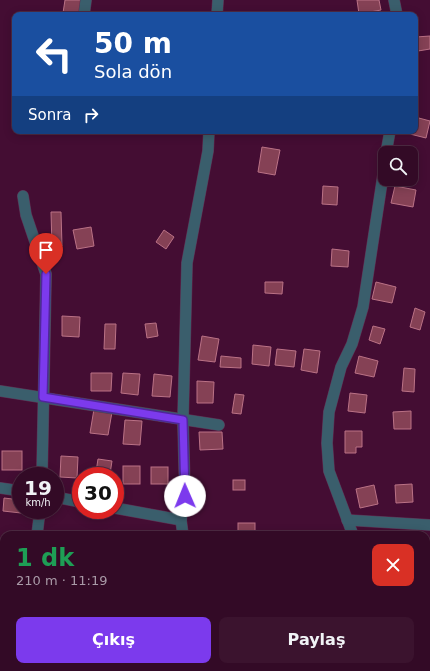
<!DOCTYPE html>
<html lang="tr">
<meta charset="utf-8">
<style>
:root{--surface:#330a26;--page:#3b132e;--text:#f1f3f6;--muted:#a99aa7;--line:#4e2b43;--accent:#7c3aed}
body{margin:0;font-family:"DejaVu Sans",sans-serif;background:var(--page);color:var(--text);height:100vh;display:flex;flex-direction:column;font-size:15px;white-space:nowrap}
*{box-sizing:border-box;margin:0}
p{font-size:13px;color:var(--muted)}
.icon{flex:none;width:22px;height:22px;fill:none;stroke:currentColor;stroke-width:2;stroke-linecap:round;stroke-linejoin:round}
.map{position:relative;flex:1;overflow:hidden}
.side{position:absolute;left:0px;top:531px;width:430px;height:140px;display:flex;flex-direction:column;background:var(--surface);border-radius:12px 12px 0 0;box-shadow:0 2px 10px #0003,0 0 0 1px var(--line)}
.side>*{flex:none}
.banner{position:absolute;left:12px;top:12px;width:406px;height:122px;border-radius:8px;box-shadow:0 2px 10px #0003,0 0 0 1px var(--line);background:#1a4fa0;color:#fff;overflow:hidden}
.tools{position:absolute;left:378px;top:146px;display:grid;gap:8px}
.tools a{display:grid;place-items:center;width:40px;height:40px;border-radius:8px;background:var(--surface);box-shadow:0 2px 10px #0003,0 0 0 1px var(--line);font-size:20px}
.speed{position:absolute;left:12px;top:467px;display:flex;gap:8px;font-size:20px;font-weight:700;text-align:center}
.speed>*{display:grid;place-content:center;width:52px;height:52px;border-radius:50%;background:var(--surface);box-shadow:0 2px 10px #0003,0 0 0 1px var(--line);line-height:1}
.speed small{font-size:10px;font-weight:400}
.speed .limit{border:6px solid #d22;background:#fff;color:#111}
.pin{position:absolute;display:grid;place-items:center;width:34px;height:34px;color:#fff;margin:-41px -17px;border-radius:50% 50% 50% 0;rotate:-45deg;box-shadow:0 0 4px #0007}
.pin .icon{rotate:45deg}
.me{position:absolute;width:44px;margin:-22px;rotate:359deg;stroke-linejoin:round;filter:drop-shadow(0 0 3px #0008)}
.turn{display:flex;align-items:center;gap:14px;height:84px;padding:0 16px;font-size:18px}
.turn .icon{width:52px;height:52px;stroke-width:2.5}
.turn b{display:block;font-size:28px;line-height:34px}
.then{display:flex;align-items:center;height:38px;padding:0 16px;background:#0003;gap:8px;font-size:15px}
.round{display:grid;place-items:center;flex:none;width:42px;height:42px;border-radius:8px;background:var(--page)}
.summary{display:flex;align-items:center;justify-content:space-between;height:68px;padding:0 16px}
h1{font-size:24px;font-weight:600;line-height:30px;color:#1e9e55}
.action{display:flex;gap:8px;margin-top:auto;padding:8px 16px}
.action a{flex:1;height:46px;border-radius:8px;background:var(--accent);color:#fff;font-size:16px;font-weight:600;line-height:46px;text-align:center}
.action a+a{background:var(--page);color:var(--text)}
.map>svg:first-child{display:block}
.building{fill:#854155;stroke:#bb7286}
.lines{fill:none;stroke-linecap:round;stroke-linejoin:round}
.minor-casing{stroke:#612d51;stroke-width:12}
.tertiary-casing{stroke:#612d51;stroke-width:12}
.minor{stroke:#3a5e6c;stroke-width:11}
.tertiary{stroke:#3a5e6c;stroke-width:11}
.route-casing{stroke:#51269a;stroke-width:10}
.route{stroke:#7c3aed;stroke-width:7}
</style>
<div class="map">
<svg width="430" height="671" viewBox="0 0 430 671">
<rect width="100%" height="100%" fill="#440d33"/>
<!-- building -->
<g class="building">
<polygon points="65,0 82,0 79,15 63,13"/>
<polygon points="357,0 379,0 381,10 359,14"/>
<polygon points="430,36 430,49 418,51 416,37"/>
<polygon points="415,117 430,121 426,138 402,132 402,131 415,131"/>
<polygon points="262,147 280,150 275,175 258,172"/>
<polygon points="411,167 415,168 411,184 392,179 411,179"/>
<polygon points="323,186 338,187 337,205 322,204"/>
<polygon points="395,186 416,190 413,207 391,203"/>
<polygon points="51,212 61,212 62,246 52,247"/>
<polygon points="91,227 94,246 77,249 73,230"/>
<polygon points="164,230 174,237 166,249 156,242"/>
<polygon points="332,249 349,251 348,267 331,266"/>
<polygon points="265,282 283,282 282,294 265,293"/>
<polygon points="376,282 396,287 392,303 372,299"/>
<polygon points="415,308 425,312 420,330 410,327"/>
<polygon points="62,316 80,317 79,337 62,336"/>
<polygon points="156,323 158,336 147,338 145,324"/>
<polygon points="105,324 116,324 115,349 104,349"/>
<polygon points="373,326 385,329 380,344 369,340"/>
<polygon points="202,336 219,339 215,362 198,360"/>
<polygon points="253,345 271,347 269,366 252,364"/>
<polygon points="277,349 296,351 294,367 275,365"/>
<polygon points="304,349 320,351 317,373 301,370"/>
<polygon points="221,356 241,358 241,368 220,367"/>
<polygon points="359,356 378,361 374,377 355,373"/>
<polygon points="404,368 415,369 414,392 402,391"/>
<polygon points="91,373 112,373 111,391 91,391"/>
<polygon points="123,373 140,374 138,395 121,393"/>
<polygon points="154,374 172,376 170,397 152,396"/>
<polygon points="197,381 214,382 213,403 197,403"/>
<polygon points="350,393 367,395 365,413 348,411"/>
<polygon points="235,394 244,395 241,414 232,413"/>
<polygon points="94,409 112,412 108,435 90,433"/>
<polygon points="411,411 411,429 394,429 393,412"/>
<polygon points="125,420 142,421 140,445 123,444"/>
<polygon points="345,431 362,431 362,447 356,447 356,453 345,453"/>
<polygon points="199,432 222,432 223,449 200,450"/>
<rect x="2" y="451" width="20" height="19"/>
<polygon points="61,456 78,457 77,478 60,477"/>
<polygon points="98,459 112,461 110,474 96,472"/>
<rect x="123" y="466" width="17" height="18"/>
<rect x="151" y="467" width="17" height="17"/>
<rect x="233" y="480" width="12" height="10"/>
<polygon points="412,484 413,502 396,503 395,485"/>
<polygon points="374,485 378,504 360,508 356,489"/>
<polygon points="4,498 21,500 21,513 3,511"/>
<rect x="238" y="523" width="17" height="11"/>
<rect x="203" y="532" width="19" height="3"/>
<rect x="0" y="614" width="4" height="14"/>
<polygon points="52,667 73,667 72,671 52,671"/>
<polygon points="95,667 112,667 111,671 95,671"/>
<rect x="124" y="667" width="18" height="4"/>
<rect x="161" y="667" width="17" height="4"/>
<rect x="272" y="667" width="25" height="4"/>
</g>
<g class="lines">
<defs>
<g id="minor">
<polyline points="84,15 86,0"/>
<polyline points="217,15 218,0"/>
<polyline points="23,196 26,215 46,274 42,476"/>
<polyline points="0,391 219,425"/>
<polyline points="0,488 21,491"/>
<polyline points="55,497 81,502"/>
<polyline points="115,508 181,520"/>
<polyline points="347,520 430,525"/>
<polyline points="37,535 40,510"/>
<polyline points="183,535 181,520 185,496 183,420 187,263 208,151 209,131"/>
<polyline points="186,667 186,671"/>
<polyline points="21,671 22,667"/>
</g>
<g id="tertiary">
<polyline points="394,0 397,15"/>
<polyline points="386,153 390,131"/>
<polyline points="353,535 329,471 327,443 329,412 341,367 352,344 363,307 385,162"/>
<polyline points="0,591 4,591"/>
<polyline points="426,617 430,617"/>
<polyline points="403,667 404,671"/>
</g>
</defs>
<!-- minor casing -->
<use href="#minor" class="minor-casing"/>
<!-- tertiary casing -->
<use href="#tertiary" class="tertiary-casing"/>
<!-- minor -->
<use href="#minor" class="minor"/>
<!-- tertiary -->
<use href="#tertiary" class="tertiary"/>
</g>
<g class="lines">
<defs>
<polyline id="route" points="46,274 43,397 183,420 185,496"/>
</defs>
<!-- route casing -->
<use href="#route" class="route-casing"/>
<!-- route -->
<use href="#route" class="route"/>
</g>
</svg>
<div class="tools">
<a><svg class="icon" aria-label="search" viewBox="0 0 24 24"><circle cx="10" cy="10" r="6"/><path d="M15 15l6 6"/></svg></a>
</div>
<div class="speed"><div>19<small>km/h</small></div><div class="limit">30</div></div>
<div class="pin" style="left:46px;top:274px;background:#d93025"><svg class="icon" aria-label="arrive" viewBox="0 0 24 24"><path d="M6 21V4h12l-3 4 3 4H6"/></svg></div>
<svg class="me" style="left:185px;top:496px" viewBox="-20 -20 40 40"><circle r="19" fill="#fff"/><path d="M0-13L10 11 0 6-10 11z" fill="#7c3aed"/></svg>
<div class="banner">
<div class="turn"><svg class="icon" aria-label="left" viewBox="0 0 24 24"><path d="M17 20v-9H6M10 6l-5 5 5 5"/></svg><div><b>50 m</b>Sola dön</div></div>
<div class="then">Sonra<svg class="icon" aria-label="right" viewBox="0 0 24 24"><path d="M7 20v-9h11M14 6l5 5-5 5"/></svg></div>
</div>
<section class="side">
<div class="summary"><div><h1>1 dk</h1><p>210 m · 11:19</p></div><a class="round" style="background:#d93025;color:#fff"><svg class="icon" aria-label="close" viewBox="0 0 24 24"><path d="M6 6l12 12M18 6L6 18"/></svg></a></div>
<div class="action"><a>Çıkış</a><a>Paylaş</a></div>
</section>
</div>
